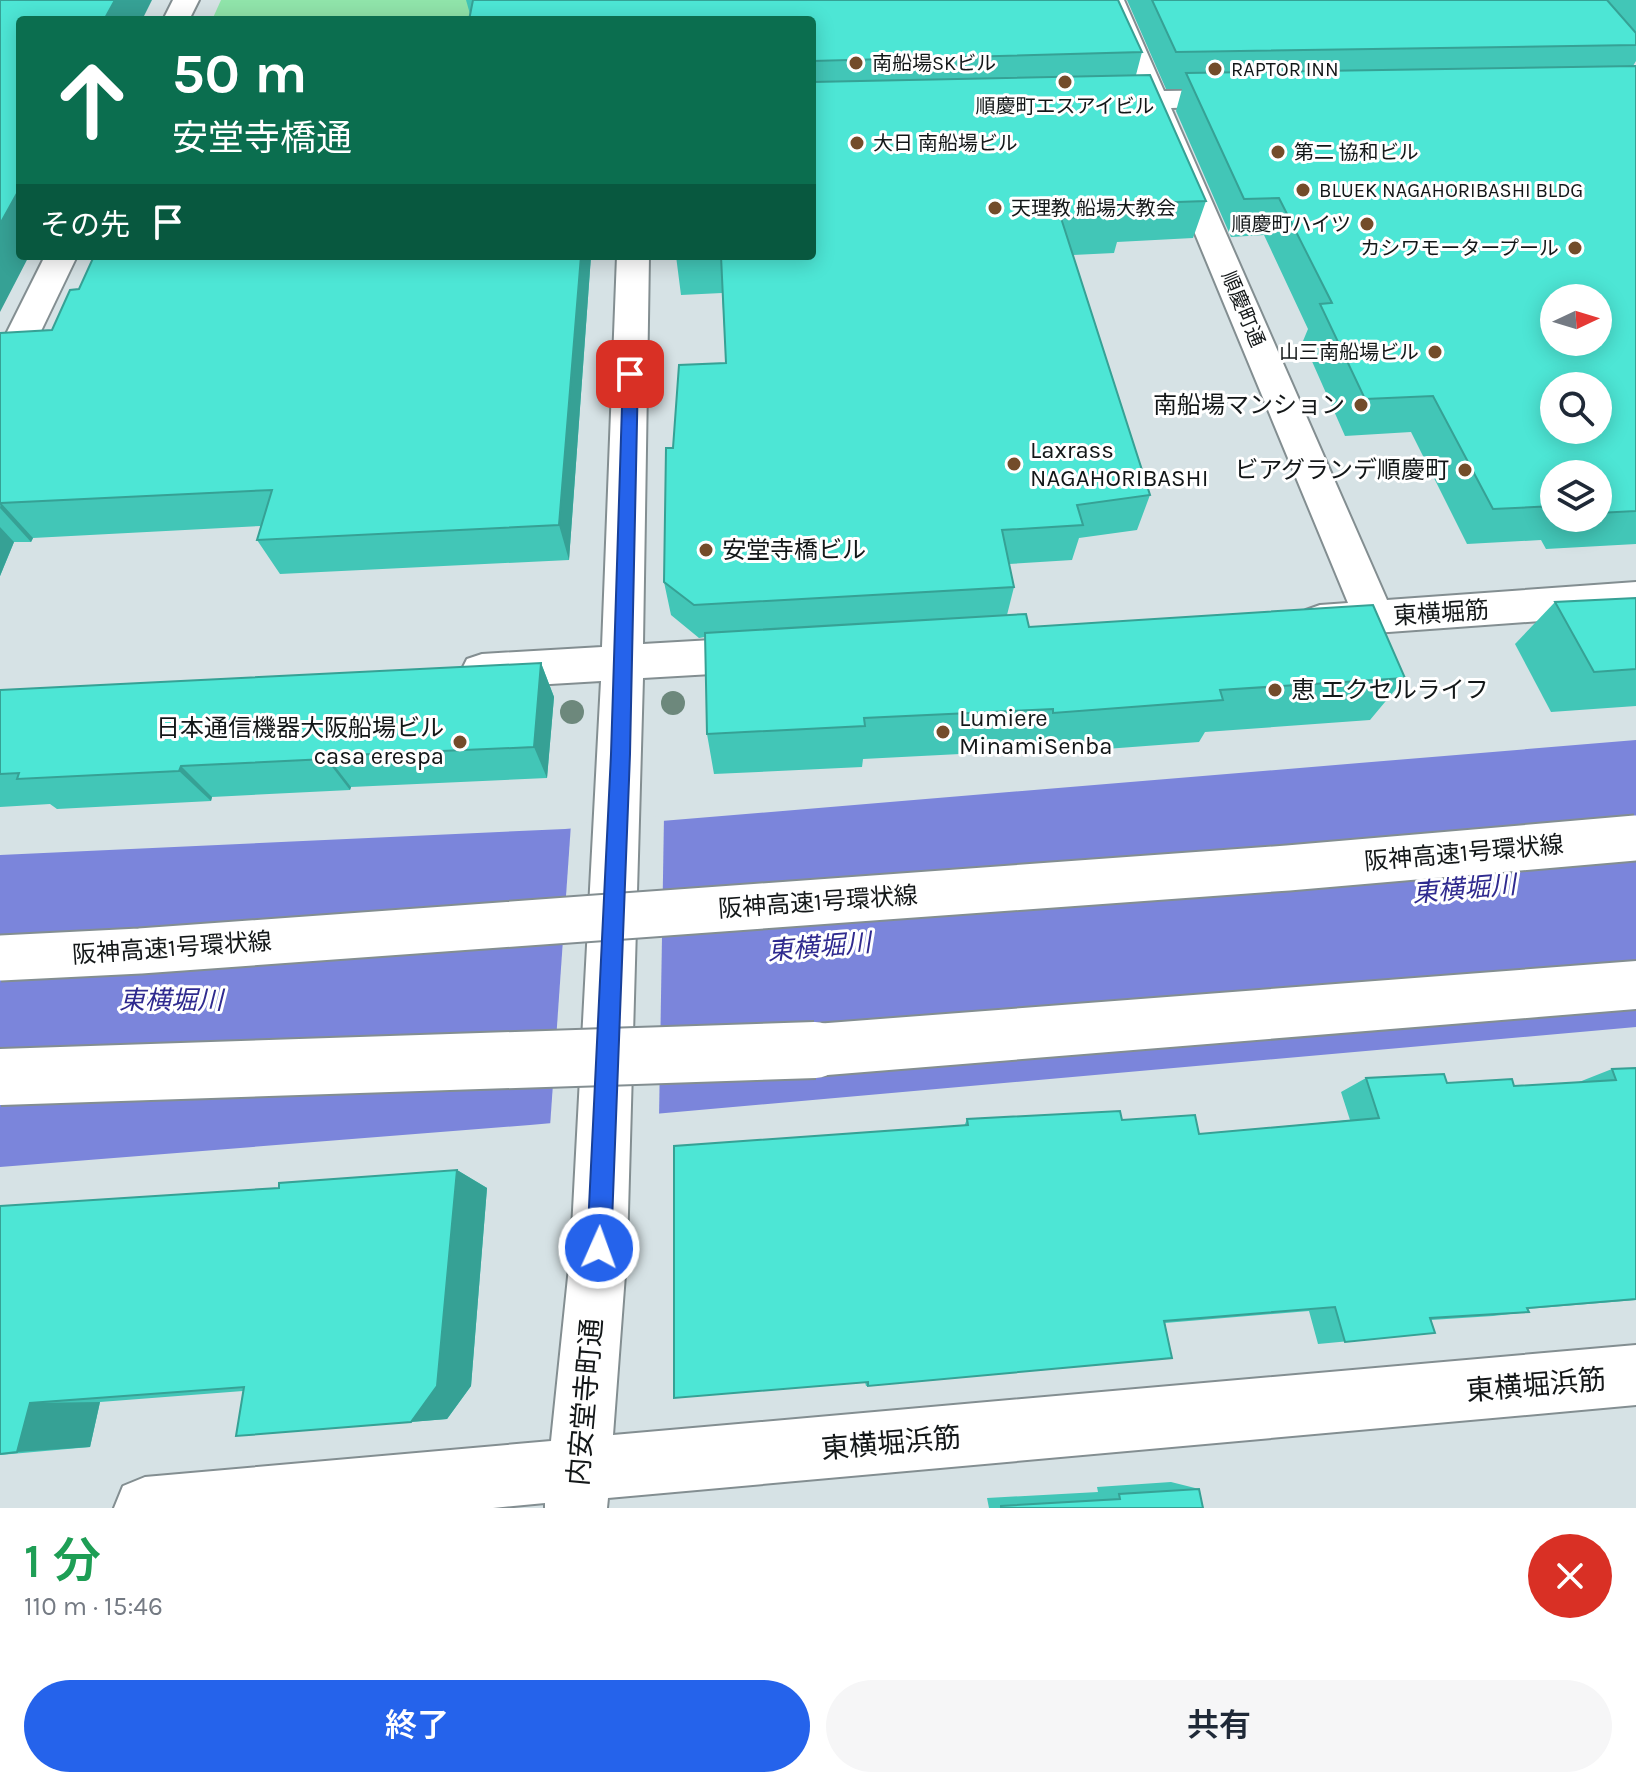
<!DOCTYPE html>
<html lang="ja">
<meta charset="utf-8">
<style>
:root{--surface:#fff;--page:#f6f6f7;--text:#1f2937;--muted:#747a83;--accent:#2563eb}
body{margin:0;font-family:Karla,"Noto Sans JP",sans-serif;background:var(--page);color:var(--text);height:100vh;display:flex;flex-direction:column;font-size:30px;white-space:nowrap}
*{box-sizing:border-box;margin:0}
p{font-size:26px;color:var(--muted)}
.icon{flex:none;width:44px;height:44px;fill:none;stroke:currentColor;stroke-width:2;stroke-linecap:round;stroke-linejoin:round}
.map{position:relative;height:1508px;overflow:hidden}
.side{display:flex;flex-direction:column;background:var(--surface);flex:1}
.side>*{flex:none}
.top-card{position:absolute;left:16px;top:16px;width:800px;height:244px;border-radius:8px;box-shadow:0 4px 20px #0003;background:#0b6e4f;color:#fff;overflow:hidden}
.needle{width:52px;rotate:86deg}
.fabs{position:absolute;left:1540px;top:284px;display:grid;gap:16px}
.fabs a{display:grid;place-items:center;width:72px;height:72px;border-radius:50%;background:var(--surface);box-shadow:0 4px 20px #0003;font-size:40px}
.pin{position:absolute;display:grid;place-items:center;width:68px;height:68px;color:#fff;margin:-34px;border-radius:16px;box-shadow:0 4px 12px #0006}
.me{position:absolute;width:88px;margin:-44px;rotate:2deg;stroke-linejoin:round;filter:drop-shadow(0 0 6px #0008)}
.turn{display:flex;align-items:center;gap:28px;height:168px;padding:0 24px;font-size:36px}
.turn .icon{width:104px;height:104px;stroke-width:2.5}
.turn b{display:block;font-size:56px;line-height:68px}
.then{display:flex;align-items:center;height:76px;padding:0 24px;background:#0003;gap:16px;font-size:30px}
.round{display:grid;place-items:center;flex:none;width:84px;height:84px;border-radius:42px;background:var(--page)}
.overview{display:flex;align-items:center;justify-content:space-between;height:136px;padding:0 24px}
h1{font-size:48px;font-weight:600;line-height:60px;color:#1e9e55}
.cta{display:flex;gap:16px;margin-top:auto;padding:16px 24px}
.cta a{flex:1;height:92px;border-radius:48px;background:var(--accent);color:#fff;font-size:32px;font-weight:600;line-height:92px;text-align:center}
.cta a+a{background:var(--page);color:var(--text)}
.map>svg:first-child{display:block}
.green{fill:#90e4aa}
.water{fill:#7b85db}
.pier{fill:#d6e2e5}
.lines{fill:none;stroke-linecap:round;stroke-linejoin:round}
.street-casing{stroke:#838e91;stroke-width:4}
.highway-casing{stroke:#838e91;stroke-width:4}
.street{fill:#fff;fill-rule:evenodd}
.highway{fill:#fff;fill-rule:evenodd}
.highway-bridge-far1-casing{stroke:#838e91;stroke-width:49;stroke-linecap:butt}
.highway-bridge-casing{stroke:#838e91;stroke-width:60;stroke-linecap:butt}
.highway-bridge-far1{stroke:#fff;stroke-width:45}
.highway-bridge{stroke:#fff;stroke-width:56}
.tree{fill:#6d887c}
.wall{fill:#42c6b7;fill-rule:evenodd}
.shaded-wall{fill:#36a195}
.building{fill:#4de6d5;stroke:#36a195;stroke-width:2;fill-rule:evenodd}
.route{fill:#2563eb;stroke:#184099;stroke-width:2}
.poi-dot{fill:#734c2a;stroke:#fff;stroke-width:3}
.labels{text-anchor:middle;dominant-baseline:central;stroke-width:6;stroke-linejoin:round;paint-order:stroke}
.far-poi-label{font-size:20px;fill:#131718;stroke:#fff;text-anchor:start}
.far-street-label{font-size:20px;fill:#131718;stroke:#fff}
.poi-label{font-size:24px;fill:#131718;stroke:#fff;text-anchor:start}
.street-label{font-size:24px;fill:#131718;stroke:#fff}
.water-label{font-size:26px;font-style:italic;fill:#2f2a8f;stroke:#fff}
.near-street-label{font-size:28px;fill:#131718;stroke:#fff}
</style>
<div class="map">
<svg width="1636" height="1508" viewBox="0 0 1636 1508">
<rect width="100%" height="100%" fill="#d6e2e5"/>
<!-- green -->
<polygon class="green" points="221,0 474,0 471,20 212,20"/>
<!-- water -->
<polygon class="water" points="1636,740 1636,1027 530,1125 0,1167 0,855 565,829"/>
<!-- pier -->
<polygon class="pier" points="664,816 659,1118 550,1127 571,824"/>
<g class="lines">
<defs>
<g id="street">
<polygon points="173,0 199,0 189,20 163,20"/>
<polygon points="1098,0 1124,0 1164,91 1238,90 1248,92 1252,98 1248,104 1238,106 1171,108 1387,600 1636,582 1636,614 1320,637 1306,632 1300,621 1306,610 1320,605 1348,603 1143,108 1092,107 1088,101 1092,95 1136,92"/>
<polygon points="45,256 77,256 17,381 12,389 0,393 0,346"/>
<polygon points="617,256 649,256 643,644 764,637 779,642 785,654 779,666 764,671 643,678 627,1248 613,1435 1636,1345 1636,1405 608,1498 607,1508 545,1508 545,1503 493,1508 114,1508 123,1486 145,1477 551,1441 571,1248 601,681 482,688 467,683 461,671 467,659 482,654 602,647"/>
</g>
<polygon id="highway" points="1636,961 1636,1009 815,1076 797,1068 789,1050 797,1032 815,1024"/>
</defs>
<!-- street casing -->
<use href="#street" class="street-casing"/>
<!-- highway casing -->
<use href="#highway" class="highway-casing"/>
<!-- street -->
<use href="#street" class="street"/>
<!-- highway -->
<use href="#highway" class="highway"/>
<defs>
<polyline id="highway-bridge-far1" points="0,958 140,951 1288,868 1636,838"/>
<polyline id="highway-bridge" points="0,1077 815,1050"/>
</defs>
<!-- highway-bridge-far1 casing -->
<use href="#highway-bridge-far1" class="highway-bridge-far1-casing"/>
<!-- highway-bridge casing -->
<use href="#highway-bridge" class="highway-bridge-casing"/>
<!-- highway-bridge-far1 -->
<use href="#highway-bridge-far1" class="highway-bridge-far1"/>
<!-- highway-bridge -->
<use href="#highway-bridge" class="highway-bridge"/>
</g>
<!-- trees -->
<g class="tree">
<circle cx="673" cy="703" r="12"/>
<circle cx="572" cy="712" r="12"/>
</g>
<!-- wall -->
<g class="wall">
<polygon points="466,0 1118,0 1142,52 1136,75 1206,201 1193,238 1117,242 1114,253 1073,255 1150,495 1137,530 1079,538 1072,560 1009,564 1014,587 1007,615 1029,627 1405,678 1370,720 1205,732 1199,742 1039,754 1038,750 863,759 862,767 714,774 707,734 705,637 699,638 671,615 664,582 673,448 726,363 722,293 681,295 676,256 812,256 812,20 470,14"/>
<path d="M1127,0H1636V61L1633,66H1636V544L1546,549L1541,540L1467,544L1411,432L1345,436L1303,341L1308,329L1264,235L1231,237L1176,111L1182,89H1166ZM1554,474H1598V518H1554Z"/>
<polygon points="94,256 591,256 569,560 280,574 257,540 261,526 33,538 31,542 14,542 0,576 0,333 52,330 79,289"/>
<polygon points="1636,598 1636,706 1551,712 1515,644 1555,602"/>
<polygon points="541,663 554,697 547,778 351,787 350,790 212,797 211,801 57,809 50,804 0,807 0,690"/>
<polygon points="1636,1068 1636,1300 1528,1309 1529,1312 1493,1316 1431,1320 1435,1333 1318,1344 1309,1311 1165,1323 1172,1358 866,1386 865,1382 967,1119 1122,1120 1199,1134 1350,1120 1341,1092 1366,1078 1514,1086 1579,1082 1612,1069"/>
<polygon points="457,1170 487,1188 471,1386 447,1419 236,1436 243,1391 100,1402 90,1447 0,1455 0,1206 279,1188"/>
<polygon points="1171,1482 1199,1489 1203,1508 989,1508 987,1498 1098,1492 1097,1487"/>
</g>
<!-- shaded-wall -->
<g class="shaded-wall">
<polygon points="115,0 152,0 142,20 104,20"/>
<polygon points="20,188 20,256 29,256 0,312 0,224"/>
<polygon points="581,256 591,256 569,560 559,525"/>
<polygon points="1,503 33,538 31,542 0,508"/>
<polygon points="0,527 14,542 0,576"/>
<polygon points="541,663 554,697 547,778 534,747"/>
<polygon points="327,756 351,787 350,790 326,759"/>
<polygon points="181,766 212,797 211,801 179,771"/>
<polygon points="457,1170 487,1188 471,1386 447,1419 411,1422"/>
<polygon points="100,1402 90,1447 17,1452 30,1403"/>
</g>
<!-- building -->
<g class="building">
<polygon points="0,0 115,0 104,20 20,20 20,188 0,224"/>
<polygon points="473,0 1118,0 1142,52 812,61 812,20 469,20"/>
<polygon points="1152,0 1607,0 1636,33 1636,45 1176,52"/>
<path d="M1636,66V511L1598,513V474H1554V506L1493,509L1433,396L1365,399L1320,304L1332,303L1279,198L1244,199L1186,73ZM1554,298H1598V342H1554ZM1554,386H1598V430H1554Z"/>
<polygon points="1150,75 1206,201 1119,204 1123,215 1061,218 1150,495 1077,505 1083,525 1002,530 1014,587 694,605 664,582 666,448 673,448 679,365 726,363 721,256 812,256 812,82"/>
<polygon points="94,256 581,256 559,525 257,540 272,490 1,503 0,504 0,333 52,330 70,290 79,289"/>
<polygon points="676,256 712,256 676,258"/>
<polygon points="1636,598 1636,669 1594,672 1555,602"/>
<polygon points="1373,605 1405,678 1220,690 1223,700 1053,713 1053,709 864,718 865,726 707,734 705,633 1026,614 1029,627"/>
<polygon points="541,663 534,747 327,756 326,759 181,766 179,771 17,779 19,773 0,774 0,690"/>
<polygon points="1636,1068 1636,1299 1527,1308 1529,1312 1430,1318 1435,1333 1345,1342 1335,1307 1164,1321 1172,1358 868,1386 868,1382 674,1398 674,1146 968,1125 967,1119 1120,1111 1122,1120 1195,1115 1199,1134 1379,1118 1366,1078 1444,1074 1447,1083 1512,1079 1514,1086 1616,1080 1612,1069"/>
<polygon points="457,1170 437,1386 411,1422 236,1436 244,1387 30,1403 17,1452 0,1454 0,1206 279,1188 279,1183"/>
<polygon points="1199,1489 1203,1508 1001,1508 1001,1506 1120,1499 1119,1494"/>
</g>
<!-- route -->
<polygon class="route" points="630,369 638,374 630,754 611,1248 607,1257 599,1260 591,1257 587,1248 611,754 623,374"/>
<!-- markers -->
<g class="poi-dot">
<circle cx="856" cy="63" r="8"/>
<circle cx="1215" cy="69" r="8"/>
<circle cx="1065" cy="82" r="8"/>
<circle cx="857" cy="143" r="8"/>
<circle cx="1278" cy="152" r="8"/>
<circle cx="1303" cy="190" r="8"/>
<circle cx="995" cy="208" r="8"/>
<circle cx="1367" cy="224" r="8"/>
<circle cx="1575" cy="248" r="8"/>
<circle cx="1435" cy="352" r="8"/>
<circle cx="1361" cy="405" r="8"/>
<circle cx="1014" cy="464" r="8"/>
<circle cx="1465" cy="470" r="8"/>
<circle cx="706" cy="550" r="8"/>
<circle cx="1275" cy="690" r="8"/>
<circle cx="943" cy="732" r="8"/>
<circle cx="460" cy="742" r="8"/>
</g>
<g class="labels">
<!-- far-poi labels -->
<g class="far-poi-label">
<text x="872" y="63">南船場SKビル</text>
<text x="1231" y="69">RAPTOR INN</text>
<text x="1065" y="106" text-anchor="middle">順慶町エスアイビル</text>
<text x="873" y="143">大日 南船場ビル</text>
<text x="1294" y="152">第二 協和ビル</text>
<text x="1319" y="190">BLUEK NAGAHORIBASHI BLDG</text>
<text x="1011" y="208">天理教 船場大教会</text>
<text x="1351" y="224" text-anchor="end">順慶町ハイツ</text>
<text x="1559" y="248" text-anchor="end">カシワモータープール</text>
<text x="1419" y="352" text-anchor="end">山三南船場ビル</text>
</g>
<!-- far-street labels -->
<g class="far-street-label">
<text transform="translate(1243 309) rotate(67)">順慶町通</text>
</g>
<!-- poi labels -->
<g class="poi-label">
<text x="1345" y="405" text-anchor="end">南船場マンション</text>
<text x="1030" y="450">Laxrass<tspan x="1030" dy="28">NAGAHORIBASHI</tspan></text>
<text x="1449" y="470" text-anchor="end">ビアグランデ順慶町</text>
<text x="722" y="550">安堂寺橋ビル</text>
<text x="1291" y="690">恵 エクセルライフ</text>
<text x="959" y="718">Lumiere<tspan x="959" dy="28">MinamiSenba</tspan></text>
<text x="444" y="728" text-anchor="end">日本通信機器大阪船場ビル<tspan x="444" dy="28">casa erespa</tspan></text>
</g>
<!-- street labels -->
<g class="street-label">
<text transform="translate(1441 613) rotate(-4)">東横堀筋</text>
<text transform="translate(1464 853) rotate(-5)">阪神高速1号環状線</text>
<text transform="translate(818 902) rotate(-4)">阪神高速1号環状線</text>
<text transform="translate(172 948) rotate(-4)">阪神高速1号環状線</text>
</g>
<!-- water labels -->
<g class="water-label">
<text transform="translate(1464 889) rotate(-5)">東横堀川</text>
<text transform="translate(819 947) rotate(-5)">東横堀川</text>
<text x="171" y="1000">東横堀川</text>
</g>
<!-- near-street labels -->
<g class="near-street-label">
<text transform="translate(1536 1385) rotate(-5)">東横堀浜筋</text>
<text transform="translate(585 1402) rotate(-85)">内安堂寺町通</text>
<text transform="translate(891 1443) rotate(-5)">東横堀浜筋</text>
</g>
</g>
</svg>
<div class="fabs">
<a><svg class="needle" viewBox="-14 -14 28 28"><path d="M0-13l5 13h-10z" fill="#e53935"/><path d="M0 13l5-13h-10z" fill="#747a83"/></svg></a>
<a><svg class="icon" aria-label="search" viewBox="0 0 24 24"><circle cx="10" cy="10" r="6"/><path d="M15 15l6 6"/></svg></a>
<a><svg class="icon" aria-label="layers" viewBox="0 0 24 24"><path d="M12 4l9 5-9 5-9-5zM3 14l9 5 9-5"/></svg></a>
</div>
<div class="pin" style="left:630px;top:374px;background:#d93025"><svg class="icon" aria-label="arrive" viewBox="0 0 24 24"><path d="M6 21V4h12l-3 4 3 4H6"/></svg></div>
<svg class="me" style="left:599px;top:1248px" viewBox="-20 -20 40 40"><circle r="17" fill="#2563eb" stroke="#fff" stroke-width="3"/><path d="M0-11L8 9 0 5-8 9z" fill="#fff"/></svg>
<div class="top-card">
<div class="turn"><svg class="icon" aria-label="ahead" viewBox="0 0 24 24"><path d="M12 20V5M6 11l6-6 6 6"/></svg><div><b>50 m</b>安堂寺橋通</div></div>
<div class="then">その先<svg class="icon" aria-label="arrive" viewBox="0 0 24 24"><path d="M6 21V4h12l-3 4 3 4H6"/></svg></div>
</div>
</div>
<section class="side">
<div class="overview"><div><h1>1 分</h1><p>110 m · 15:46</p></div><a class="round" style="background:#d93025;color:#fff"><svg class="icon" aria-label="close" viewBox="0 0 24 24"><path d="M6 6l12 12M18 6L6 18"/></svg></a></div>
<div class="cta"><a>終了</a><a>共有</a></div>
</section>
